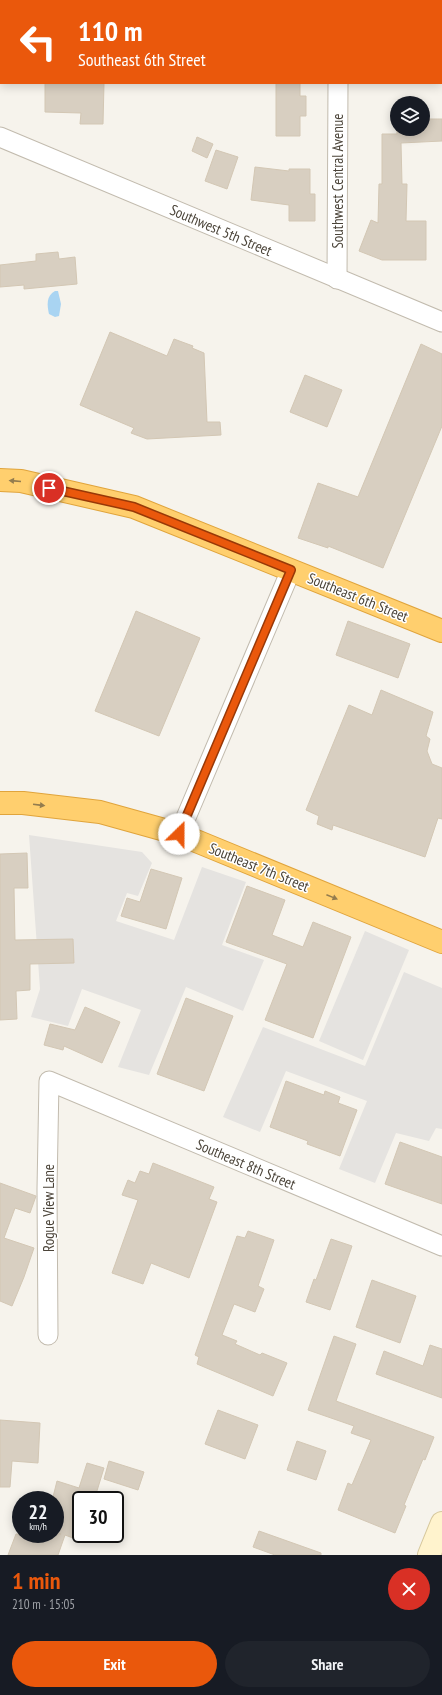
<!DOCTYPE html>
<meta charset="utf-8">
<style>
:root{--surface:#171b24;--page:#20242c;--text:#f1f3f6;--muted:#9ea1a6;--accent:#ea580c}
body{margin:0;font-family:"PT Sans Narrow",sans-serif;background:var(--page);color:var(--text);height:100vh;display:flex;flex-direction:column;font-size:15px;white-space:nowrap}
*{box-sizing:border-box;margin:0}
p{font-size:13px;color:var(--muted)}
.icon{flex:none;width:22px;height:22px;fill:none;stroke:currentColor;stroke-width:2;stroke-linecap:round;stroke-linejoin:round}
.map{position:relative;height:1555px;overflow:hidden}
.side{display:flex;flex-direction:column;background:var(--surface);flex:1}
.side>*{flex:none}
.banner{position:absolute;left:0px;top:0px;width:442px;height:84px;box-shadow:0 2px 10px #0003;background:#ea580c;color:#fff;overflow:hidden}
.buttons{position:absolute;left:390px;top:96px;display:grid;gap:8px}
.buttons a{display:grid;place-items:center;width:40px;height:40px;border-radius:50%;background:var(--surface);box-shadow:0 2px 10px #0003;font-size:20px}
.speed{position:absolute;left:12px;top:1491px;display:flex;gap:8px;font-size:20px;font-weight:700;text-align:center}
.speed>*{display:grid;place-content:center;width:52px;height:52px;border-radius:50%;background:var(--surface);box-shadow:0 2px 10px #0003;line-height:1}
.speed small{font-size:10px;font-weight:400}
.speed .limit{border:2px solid #111;border-radius:6px;background:#fff;color:#111}
.pin{position:absolute;display:grid;place-items:center;width:34px;height:34px;color:#fff;margin:-17px;border:2px solid #fff;border-radius:50%;box-shadow:0 1px 4px #0007}
.me{position:absolute;width:44px;margin:-22px;rotate:23deg;stroke-linejoin:round;filter:drop-shadow(0 0 3px #0008)}
.turn{display:flex;align-items:center;gap:14px;height:84px;padding:0 12px;font-size:18px}
.turn .icon{width:52px;height:52px;stroke-width:2.5}
.turn b{display:block;font-size:28px;line-height:34px}
.round{display:grid;place-items:center;flex:none;width:42px;height:42px;border-radius:21px;background:var(--page)}
.headline{display:flex;align-items:center;justify-content:space-between;height:68px;padding:0 12px}
h1{font-size:24px;font-weight:700;line-height:30px;color:var(--accent)}
.cta{display:flex;gap:8px;margin-top:auto;padding:8px 12px}
.cta a{flex:1;height:46px;border-radius:24px;background:var(--accent);color:#fff;font-size:16px;font-weight:700;line-height:46px;text-align:center}
.cta a+a{background:var(--page);color:var(--text)}
.map>svg:first-child{display:block}
.parking{fill:#e5e3e0}
.water{fill:#a9d4f2}
.building{fill:#d8cfc1;stroke:#d3c7b4}
.lines{fill:none;stroke-linecap:round;stroke-linejoin:round}
.street-casing{stroke:#c2bbae;stroke-width:21}
.secondary-casing{stroke:#d6c79b;stroke-width:24}
.highway-casing{stroke:#e0a43c;stroke-width:24}
.street{stroke:#fff;stroke-width:19}
.secondary{stroke:#fff3cd;stroke-width:22}
.highway{stroke:#ffcf6e;stroke-width:22}
.oneway{fill:#937c4e}
.route-casing{stroke:#983908;stroke-width:10}
.route{stroke:#ea580c;stroke-width:7}
.labels{text-anchor:middle;dominant-baseline:central;stroke-width:3;stroke-linejoin:round;paint-order:stroke}
.street-label{font-size:15px;fill:#4b4439;stroke:#fff}
</style>
<div class="map">
<svg width="442" height="1555" viewBox="0 0 442 1555">
<rect width="100%" height="100%" fill="#f6f3ec"/>
<!-- parking -->
<g class="parking">
<polygon points="29,835 142,852 152,863 138,896 127,893 116,921 174,940 202,867 246,882 222,945 264,960 243,1011 186,987 149,1075 118,1067 141,1010 82,989 68,1026 31,1017 40,989"/>
<polygon points="365,931 409,950 363,1060 319,1041"/>
<polygon points="404,972 442,988 442,1129 436,1128 429,1141 396,1133 375,1183 339,1169 367,1101 286,1071 260,1132 223,1117 263,1027 365,1066"/>
</g>
<!-- water -->
<path class="water" d="M55,291H58L61,304L59,316L55,317L49,314C47,305 46,296 55,291Z"/>
<!-- building -->
<g class="building">
<polygon points="45,83 104,83 103,124 80,124 81,113 45,112"/>
<polygon points="276,83 300,83 300,96 306,96 306,116 300,116 300,136 276,136"/>
<polygon points="423,119 442,119 442,141 401,143 402,184 407,184 406,221 426,221 426,260 382,260 359,251 371,220 378,223 379,184 382,184 382,134 397,134 397,129 423,129"/>
<polygon points="197,137 213,144 207,158 192,151"/>
<polygon points="216,150 238,157 227,189 205,181"/>
<polygon points="255,167 289,171 289,169 310,169 310,194 315,194 315,221 289,221 289,205 251,200"/>
<polygon points="58,252 59,259 75,257 77,284 24,289 24,285 0,287 0,265 36,261 36,254"/>
<polygon points="110,332 167,356 174,339 193,346 192,348 204,353 207,422 220,422 221,435 147,439 131,433 134,428 80,405"/>
<polygon points="421,344 442,354 442,426 383,568 328,546 328,548 298,538 318,483 358,497"/>
<polygon points="305,375 342,390 327,427 290,412"/>
<polygon points="136,611 200,638 159,736 95,711"/>
<polygon points="348,621 410,644 398,678 336,655"/>
<polygon points="381,690 433,712 426,736 430,739 427,751 432,764 442,768 442,819 438,818 425,857 333,825 332,830 317,824 319,816 306,810 349,705 372,715"/>
<polygon points="27,853 28,888 14,888 15,940 73,939 74,963 30,964 30,990 16,991 17,1019 0,1020 0,854"/>
<polygon points="151,869 182,878 166,929 121,916 127,898 140,902"/>
<polygon points="247,886 285,900 272,935 303,947 313,922 351,937 313,1038 265,1020 287,964 226,942"/>
<polygon points="186,998 233,1016 204,1091 157,1074"/>
<polygon points="85,1007 120,1022 102,1063 64,1046 63,1050 44,1045 50,1024 75,1030"/>
<polygon points="286,1081 324,1095 325,1091 340,1097 338,1103 357,1110 340,1156 307,1144 308,1141 270,1127"/>
<polygon points="400,1142 442,1157 442,1204 385,1184"/>
<polygon points="153,1163 214,1187 209,1199 217,1202 189,1278 151,1263 143,1284 112,1273 138,1200 122,1195 128,1180 135,1183 140,1171 149,1174"/>
<polygon points="0,1183 36,1196 30,1213 15,1208 4,1238 34,1248 24,1277 12,1306 0,1301"/>
<polygon points="248,1231 274,1240 258,1286 264,1289 255,1312 234,1304 222,1335 237,1341 235,1344 260,1355 262,1353 287,1363 273,1396 197,1364 199,1357 195,1355 237,1236 245,1238"/>
<polygon points="331,1239 352,1246 330,1310 306,1302 314,1279 316,1280"/>
<polygon points="372,1280 416,1296 400,1343 356,1327"/>
<polygon points="334,1336 356,1344 336,1401 434,1437 425,1460 423,1459 404,1505 406,1506 395,1533 338,1510 348,1483 352,1485 371,1440 351,1433 354,1426 308,1410"/>
<polygon points="430,1345 442,1349 442,1398 376,1374 384,1351 423,1366"/>
<polygon points="218,1410 258,1425 245,1459 205,1444"/>
<polygon points="0,1420 40,1423 38,1463 12,1461 10,1487 0,1487"/>
<polygon points="297,1441 326,1451 316,1480 287,1470"/>
<polygon points="109,1461 144,1472 138,1490 104,1479"/>
<polygon points="87,1463 104,1468 96,1494 107,1497 107,1500 81,1500 81,1510 73,1538 65,1535 58,1555 8,1555 16,1534 61,1534 55,1532 55,1497 53,1497 57,1481 79,1488"/>
<polygon points="259,1531 321,1553 321,1555 275,1555 253,1547"/>
</g>
<g class="lines">
<defs>
<g id="street">
<polyline points="338,1 338,0"/>
<polyline points="0,137 442,322"/>
<polyline points="337,279 338,83"/>
<polyline points="179,834 291,570"/>
<polyline points="48,1335 47,1189 49,1081 442,1246"/>
</g>
<polyline id="secondary" points="429,1555 442,1523"/>
<g id="highway">
<polyline points="0,480 21,481 134,507 442,631"/>
<polyline points="0,803 23,803 100,812 179,834 442,942"/>
</g>
</defs>
<!-- street casing -->
<use href="#street" class="street-casing"/>
<!-- secondary casing -->
<use href="#secondary" class="secondary-casing"/>
<!-- highway casing -->
<use href="#highway" class="highway-casing"/>
<!-- street -->
<use href="#street" class="street"/>
<!-- secondary -->
<use href="#secondary" class="secondary"/>
<!-- highway -->
<use href="#highway" class="highway"/>
</g>
<!-- one-way arrows -->
<defs><path id="oneway-solid" d="M-6-.8H1V-3.2L6.5 0L1 3.2V.8H-6Z"/></defs>
<g class="oneway">
<use href="#oneway-solid" transform="translate(15 481) rotate(-175)"/>
<use href="#oneway-solid" transform="translate(39 805) rotate(7)"/>
<use href="#oneway-solid" transform="translate(332 897) rotate(22)"/>
</g>
<g class="lines">
<defs>
<polyline id="route" points="49,488 134,507 291,570 179,834"/>
</defs>
<!-- route casing -->
<use href="#route" class="route-casing"/>
<!-- route -->
<use href="#route" class="route"/>
</g>
<g class="labels">
<!-- street labels -->
<g class="street-label">
<text transform="translate(337 181) rotate(-90)">Southwest Central Avenue</text>
<text transform="translate(221 230) rotate(23)">Southwest 5th Street</text>
<text transform="translate(358 597) rotate(22)">Southeast 6th Street</text>
<text transform="translate(259 867) rotate(22)">Southeast 7th Street</text>
<text transform="translate(246 1164) rotate(23)">Southeast 8th Street</text>
<text transform="translate(48 1208) rotate(-90)">Rogue View Lane</text>
</g>
</g>
</svg>
<div class="buttons">
<a><svg class="icon" aria-label="layers" viewBox="0 0 24 24"><path d="M12 4l9 5-9 5-9-5zM3 14l9 5 9-5"/></svg></a>
</div>
<div class="speed"><div>22<small>km/h</small></div><div class="limit">30</div></div>
<div class="pin" style="left:49px;top:488px;background:#d93025"><svg class="icon" aria-label="arrive" viewBox="0 0 24 24"><path d="M6 21V4h12l-3 4 3 4H6"/></svg></div>
<svg class="me" style="left:179px;top:834px" viewBox="-20 -20 40 40"><circle r="19" fill="#fff"/><path d="M0-13L10 11 0 6-10 11z" fill="#ea580c"/></svg>
<div class="banner">
<div class="turn"><svg class="icon" aria-label="left" viewBox="0 0 24 24"><path d="M17 20v-9H6M10 6l-5 5 5 5"/></svg><div><b>110 m</b>Southeast 6th Street</div></div>
</div>
</div>
<section class="side">
<div class="headline"><div><h1>1 min</h1><p>210 m · 15:05</p></div><a class="round" style="background:#d93025;color:#fff"><svg class="icon" aria-label="close" viewBox="0 0 24 24"><path d="M6 6l12 12M18 6L6 18"/></svg></a></div>
<div class="cta"><a>Exit</a><a>Share</a></div>
</section>
